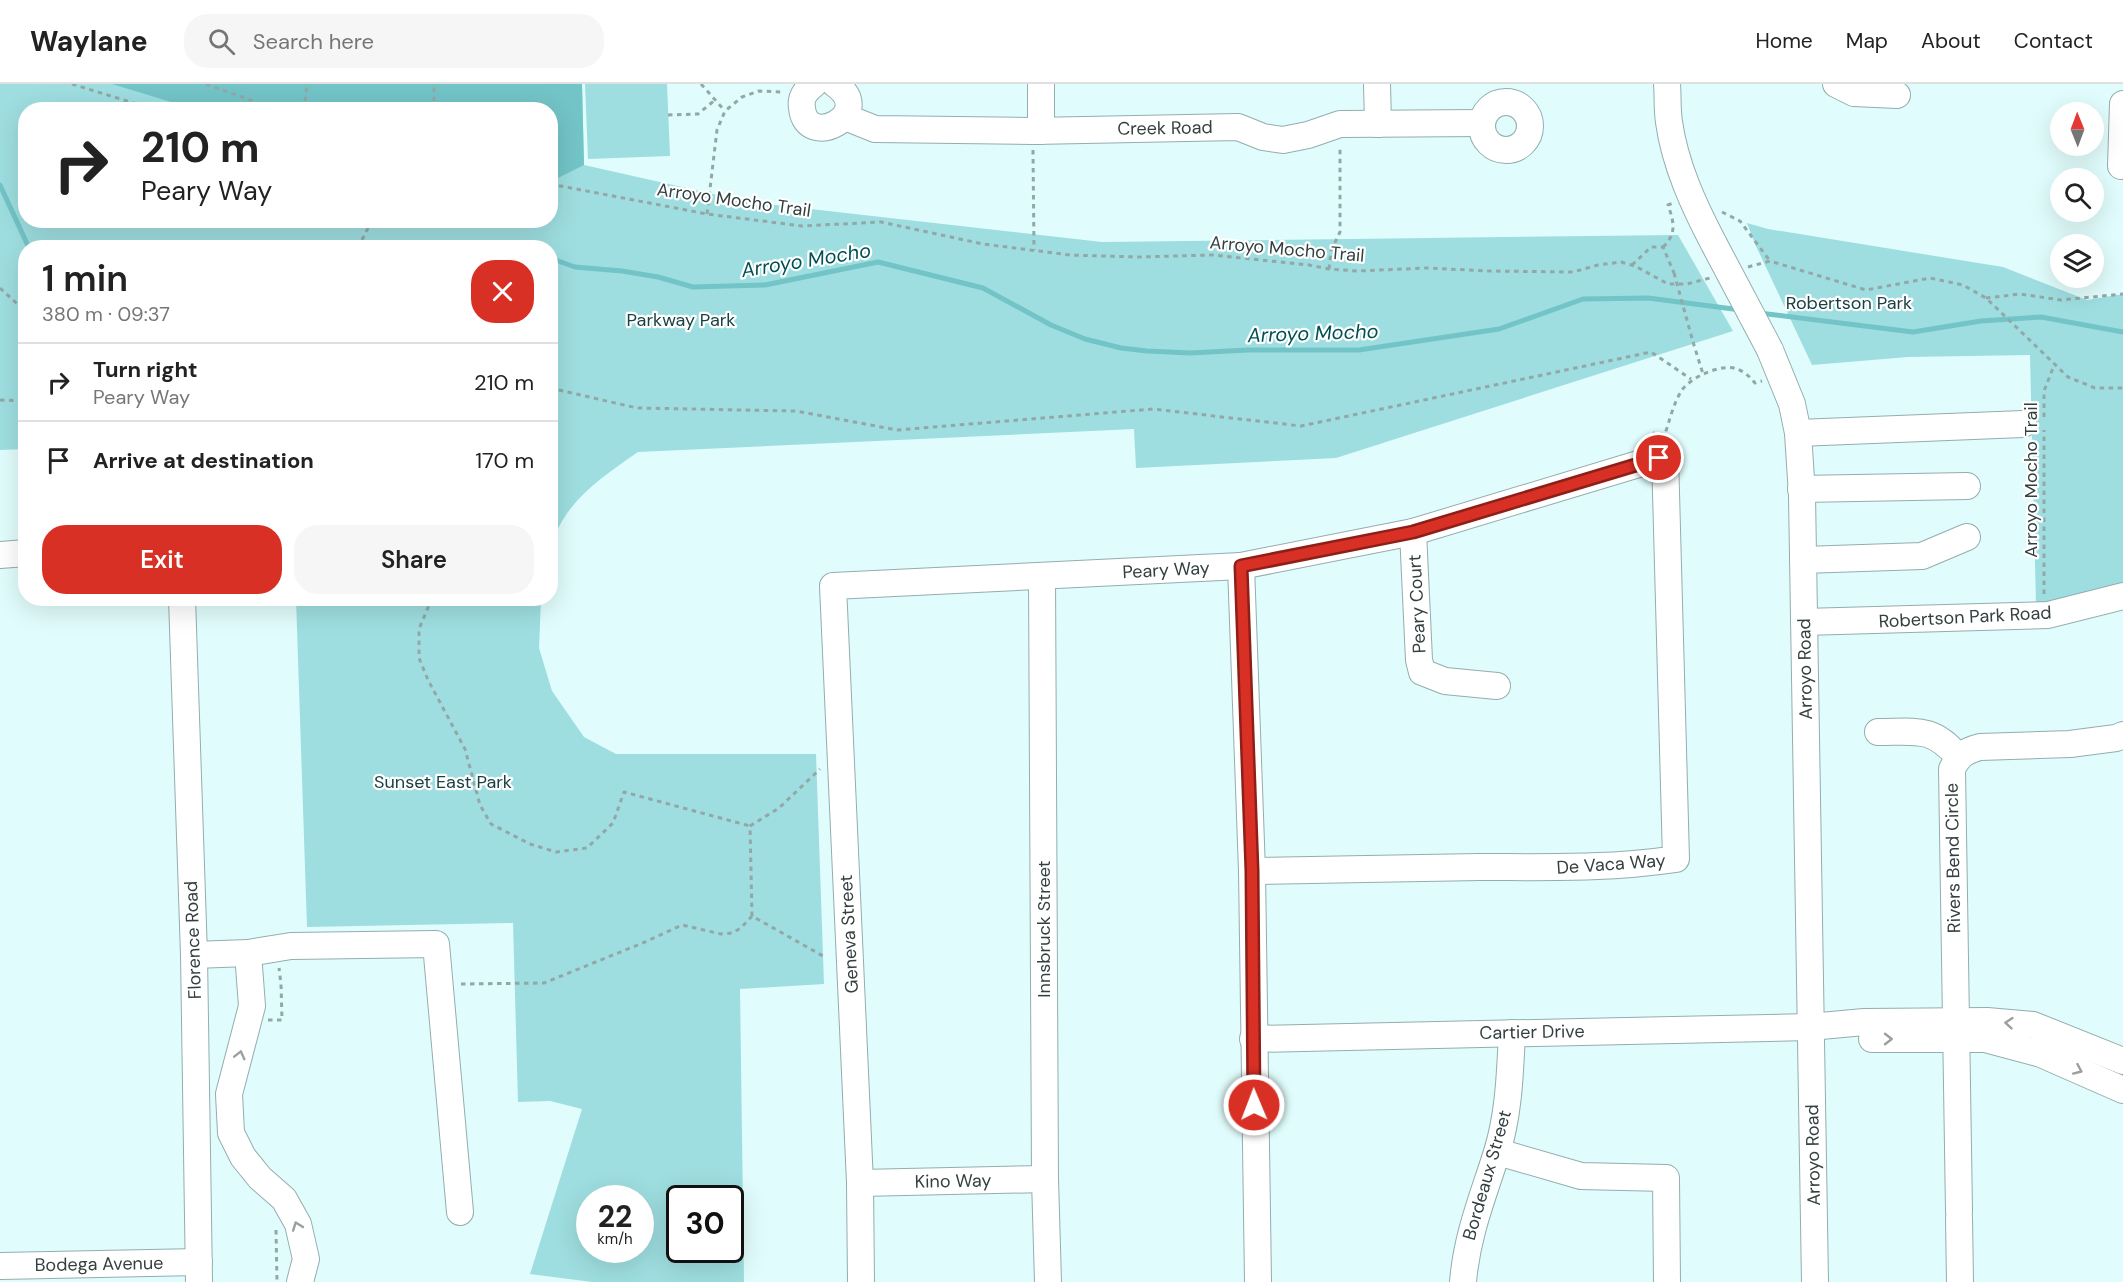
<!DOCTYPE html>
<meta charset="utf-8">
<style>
:root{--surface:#fff;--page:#f6f6f6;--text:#222;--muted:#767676;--line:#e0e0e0;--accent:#d93025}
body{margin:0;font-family:"DM Sans",sans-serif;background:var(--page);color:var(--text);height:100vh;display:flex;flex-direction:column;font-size:22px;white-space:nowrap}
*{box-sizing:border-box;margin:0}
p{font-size:20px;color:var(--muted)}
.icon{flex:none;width:33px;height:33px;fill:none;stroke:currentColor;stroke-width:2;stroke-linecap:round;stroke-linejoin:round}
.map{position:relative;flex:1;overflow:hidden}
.sheet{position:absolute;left:18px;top:156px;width:540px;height:366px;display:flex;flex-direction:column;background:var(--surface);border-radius:24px;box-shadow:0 6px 24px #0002}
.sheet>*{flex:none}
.top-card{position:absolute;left:18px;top:18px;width:540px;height:126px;border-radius:24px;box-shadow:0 6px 24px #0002;background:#fff;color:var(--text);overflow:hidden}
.needle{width:39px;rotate:359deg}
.fabs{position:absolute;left:2050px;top:18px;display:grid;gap:12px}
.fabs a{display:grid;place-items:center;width:54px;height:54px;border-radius:50%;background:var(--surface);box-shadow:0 6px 24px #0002;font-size:30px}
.speed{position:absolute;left:576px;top:1101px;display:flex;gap:12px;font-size:30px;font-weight:700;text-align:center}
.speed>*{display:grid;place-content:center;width:78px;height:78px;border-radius:50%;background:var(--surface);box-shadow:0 6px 24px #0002;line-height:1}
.speed small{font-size:15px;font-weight:400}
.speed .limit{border:3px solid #111;border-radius:9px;background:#fff;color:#111}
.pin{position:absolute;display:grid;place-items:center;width:51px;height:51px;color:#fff;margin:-26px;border:3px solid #fff;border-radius:50%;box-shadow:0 2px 6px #0007}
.me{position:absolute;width:66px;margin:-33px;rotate:359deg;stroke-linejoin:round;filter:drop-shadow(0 0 4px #0008)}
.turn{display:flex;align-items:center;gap:21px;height:126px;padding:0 24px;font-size:27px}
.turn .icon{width:78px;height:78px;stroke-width:2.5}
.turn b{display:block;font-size:42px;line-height:51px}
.round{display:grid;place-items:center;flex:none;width:63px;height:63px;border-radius:24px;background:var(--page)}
.headline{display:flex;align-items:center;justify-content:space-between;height:102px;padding:0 24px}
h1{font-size:36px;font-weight:600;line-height:45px}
.action{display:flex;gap:12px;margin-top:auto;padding:12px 24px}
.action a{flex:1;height:69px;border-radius:24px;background:var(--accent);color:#fff;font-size:24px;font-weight:600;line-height:69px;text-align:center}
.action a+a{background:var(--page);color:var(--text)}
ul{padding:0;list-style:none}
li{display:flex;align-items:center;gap:18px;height:78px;padding:0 24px;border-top:2px solid var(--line)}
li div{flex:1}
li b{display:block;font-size:22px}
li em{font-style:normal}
header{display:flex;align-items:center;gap:36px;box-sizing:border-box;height:84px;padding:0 30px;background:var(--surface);border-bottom:2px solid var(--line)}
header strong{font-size:28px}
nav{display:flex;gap:33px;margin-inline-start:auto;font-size:21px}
.search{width:420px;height:54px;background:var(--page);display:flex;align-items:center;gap:15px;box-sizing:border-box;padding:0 21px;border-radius:24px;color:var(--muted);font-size:22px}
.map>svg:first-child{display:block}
.green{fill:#9edee0;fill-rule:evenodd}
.water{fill:#73c4c7}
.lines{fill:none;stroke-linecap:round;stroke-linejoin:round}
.stream{stroke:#73c4c7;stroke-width:5}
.minor-casing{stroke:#94adae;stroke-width:28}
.path{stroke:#93a7a7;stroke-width:3;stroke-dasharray:4.5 4.5;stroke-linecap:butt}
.minor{stroke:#fff;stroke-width:26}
.minor-bridge-casing{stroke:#94adae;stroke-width:28;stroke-linecap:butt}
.path-bridge{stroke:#93a7a7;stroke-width:3;stroke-dasharray:4.5 4.5;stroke-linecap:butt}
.minor-bridge{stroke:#fff;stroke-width:26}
.oneway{stroke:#9a9f9f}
.route-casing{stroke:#8d1f18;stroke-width:15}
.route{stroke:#d93025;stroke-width:10}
.labels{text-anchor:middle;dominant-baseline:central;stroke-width:4.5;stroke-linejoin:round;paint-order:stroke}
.street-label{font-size:18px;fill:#343f3f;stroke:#fff}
.park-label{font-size:18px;fill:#1a4142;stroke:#fff}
.water-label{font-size:20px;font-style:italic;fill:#004f51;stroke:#fff}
</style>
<header>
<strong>Waylane</strong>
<div class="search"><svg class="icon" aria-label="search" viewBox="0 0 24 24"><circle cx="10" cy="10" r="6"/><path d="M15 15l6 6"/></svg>Search here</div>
<nav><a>Home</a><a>Map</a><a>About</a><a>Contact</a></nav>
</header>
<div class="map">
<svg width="2123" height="1198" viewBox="0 0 2123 1198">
<rect width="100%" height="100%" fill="#e1fcfc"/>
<!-- green -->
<g class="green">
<path d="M0,0H582L584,81L749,118L1102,158L1678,151L1733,247L1336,374L1136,384L1134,345L638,368C601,394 563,418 551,464L550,164H26L25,365L0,366ZM26,26H550V136H26Z"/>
<polygon points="585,0 667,0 670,72 588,75"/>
<polygon points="1747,139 1768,145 2003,183 2087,216 2123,210 2123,500 2069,519 2036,520 2030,271 1908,273 1812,281 1755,160"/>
<path d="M296,515H541L539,564L552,607L584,653L616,670H816L824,900L740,905L744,1198H592L530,1190L582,1025L550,1017L518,1018L513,839L307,843ZM640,1114V1166H590V1114ZM730,1114V1166H680V1114Z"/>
</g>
<!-- water -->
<polygon class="water" points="112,0 582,0 584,81 558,94 551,93 550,26 194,25"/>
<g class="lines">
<!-- stream -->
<g class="stream">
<polyline points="0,101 29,164"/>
<polyline points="480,164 523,164"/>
<polyline points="550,174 575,183 622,187 658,193 693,203 765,201 878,178 983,204 1051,241 1085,255 1121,264 1147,267 1190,269 1248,266 1359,266 1499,245 1583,215 1648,214 1741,226"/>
<polyline points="1759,229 1913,248 1981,237 2041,233 2123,248"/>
</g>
<defs>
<g id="minor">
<path d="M814,0C806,6 800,13 802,24C806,67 878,30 835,0"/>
<polyline points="1041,0 1041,47"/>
<polyline points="1377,0 1378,40"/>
<path d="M1667,0C1668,12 1667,25 1669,38C1675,81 1694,122 1714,160"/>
<polyline points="1836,0 1854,9 1897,11"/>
<circle cx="1506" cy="42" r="24"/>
<polyline points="845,33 875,45 1033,47 1238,43 1263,53 1283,56 1308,51 1340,40 1482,39"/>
<polyline points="2121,82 2123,20"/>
<polyline points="1770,266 1792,320 1798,349 1802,411 1815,1198"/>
<polyline points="1798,349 2023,340"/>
<polyline points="1801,405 1967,402"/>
<polyline points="1413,448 1419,576 1422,588 1445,597 1497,602"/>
<polyline points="0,471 26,469"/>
<polyline points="1803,476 1922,472 1967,453"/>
<polyline points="1241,482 1252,787 1258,1198"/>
<polyline points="1042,492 1045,1095 1048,1198"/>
<polyline points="182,514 194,871 199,1198"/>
<polyline points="1804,538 2048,531 2123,512"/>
<path d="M1878,648C1915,648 1933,642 1958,673"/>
<polyline points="248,869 252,922 229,1010 231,1049 243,1073 260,1094 284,1115 298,1140 306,1175 300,1198"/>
<polyline points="194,871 248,869 291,862 436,860 460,1128"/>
<polyline points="1253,955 1810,943 1864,938 1987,937 2033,941 2123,977"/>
<polyline points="1872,955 1985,955 2041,970 2123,1006"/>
<polyline points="1498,1068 1581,1092 1666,1094 1667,1198"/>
<polyline points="860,1099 1045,1095"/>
<path d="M1959,1127L1952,685C1959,671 1965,667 1980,663L2070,660L2116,654L2123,651"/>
<polyline points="1959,1134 1960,1198"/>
<polyline points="0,1182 199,1178"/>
<path d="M861,1198L860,1099L833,502L1241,482L1413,448L1665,372L1676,775C1609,785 1547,783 1480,783C1404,784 1328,786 1252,787"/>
<path d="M1463,1198C1467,1150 1483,1113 1497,1068C1509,1029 1510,989 1512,949"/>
</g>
</defs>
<!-- minor casing -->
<use href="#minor" class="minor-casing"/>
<!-- path -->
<g class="path">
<polyline points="72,0 156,26"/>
<polyline points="206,0 278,26"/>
<polyline points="701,0 725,27"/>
<polyline points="304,26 307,0"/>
<polyline points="434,26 434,0"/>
<polyline points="668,31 698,30 715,16"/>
<polyline points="1033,66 1034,166"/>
<polyline points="550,100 707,130 802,142 881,138 983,160 1070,171 1137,173 1213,171 1309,181 1329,185 1357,187 1427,184 1489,187 1573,188 1598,181 1621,178 1635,182 1668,200 1687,200 1710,194"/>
<polyline points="1722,128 1740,137 1770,177"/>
<polyline points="707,130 717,46 725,27 742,13 759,7 783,8"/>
<path d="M1663,163C1677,150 1674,138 1668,121L1673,119"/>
<polyline points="358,164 372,136"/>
<polyline points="1632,181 1651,163 1663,163 1674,189"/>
<polyline points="1748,183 1770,177 1866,206 1930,194 1963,201 1986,214 2068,293 2095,304 2123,304"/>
<polyline points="1329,185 1331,167 1340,148 1340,62"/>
<polyline points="0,204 26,228"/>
<polyline points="1986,214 2020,210 2061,216 2123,210"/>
<polyline points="1693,258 1703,290"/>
<polyline points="550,304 637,324 796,327 897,346 1153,325 1301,342 1651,268 1691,295"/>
<polyline points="0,316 26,317"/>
<polyline points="2044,333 2044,307 2055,279"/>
<path d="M1655,353L1654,349L1665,350C1670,335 1674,318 1682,306C1691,293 1722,279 1737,285C1745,288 1750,293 1755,299L1762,297"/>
<polyline points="2044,510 2044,346"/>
<polyline points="432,514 419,545 419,574 428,596 465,665 480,721 491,740 530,760 556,768 587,764 613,739 624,708 750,742"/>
<polyline points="752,832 750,742 779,724 820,685"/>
<polyline points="461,900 544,899 645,858 682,841 721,850 732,849 741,844 752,832 823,872"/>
<polyline points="268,936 282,936 281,900 279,884"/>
<polyline points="276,1146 277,1198"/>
</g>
<!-- minor -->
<use href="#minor" class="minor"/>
<defs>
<polyline id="minor-bridge" points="1714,160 1770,266"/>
</defs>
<!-- minor-bridge casing -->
<use href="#minor-bridge" class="minor-bridge-casing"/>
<!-- path-bridge -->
<polyline class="path-bridge" points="1674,189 1693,258"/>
<!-- minor-bridge -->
<use href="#minor-bridge" class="minor-bridge"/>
</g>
<!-- one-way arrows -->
<defs><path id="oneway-chevron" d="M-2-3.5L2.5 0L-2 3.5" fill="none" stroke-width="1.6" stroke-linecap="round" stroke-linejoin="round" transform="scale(1.5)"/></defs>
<g class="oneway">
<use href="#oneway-chevron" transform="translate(2009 939) rotate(-175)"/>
<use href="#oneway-chevron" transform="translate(1888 955)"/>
<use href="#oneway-chevron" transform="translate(240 971) rotate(-76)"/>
<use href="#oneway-chevron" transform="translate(2078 986) rotate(24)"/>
<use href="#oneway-chevron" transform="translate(297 1142) rotate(-110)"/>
</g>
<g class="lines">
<defs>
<polyline id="route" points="1254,1021 1252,787 1241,482 1413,448 1659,374"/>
</defs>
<!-- route casing -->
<use href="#route" class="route-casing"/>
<!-- route -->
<use href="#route" class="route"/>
</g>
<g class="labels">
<!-- street labels -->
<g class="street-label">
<text transform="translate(1165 44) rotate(-1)">Creek Road</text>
<text transform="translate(734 116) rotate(8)">Arroyo Mocho Trail</text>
<text transform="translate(1287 165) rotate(5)">Arroyo Mocho Trail</text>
<text transform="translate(2031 396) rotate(-90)">Arroyo Mocho Trail</text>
<text transform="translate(1166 486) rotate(-3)">Peary Way</text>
<text transform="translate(1417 520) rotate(-93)">Peary Court</text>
<text transform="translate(1965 533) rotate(-3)">Robertson Park Road</text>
<text transform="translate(1805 585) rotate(-91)">Arroyo Road</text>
<text transform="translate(1953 774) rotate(-91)">Rivers Bend Circle</text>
<text transform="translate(1611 780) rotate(-4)">De Vaca Way</text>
<text transform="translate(1044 845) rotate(-90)">Innsbruck Street</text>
<text transform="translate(849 850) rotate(-93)">Geneva Street</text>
<text transform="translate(193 856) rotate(-92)">Florence Road</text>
<text transform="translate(1532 948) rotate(-1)">Cartier Drive</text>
<text transform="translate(1813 1071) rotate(-91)">Arroyo Road</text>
<text transform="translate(1487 1091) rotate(-74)">Bordeaux Street</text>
<text transform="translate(953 1097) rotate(-1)">Kino Way</text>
<text transform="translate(99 1180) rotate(-1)">Bodega Avenue</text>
</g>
<!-- park labels -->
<g class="park-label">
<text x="1849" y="219">Robertson Park</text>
<text x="681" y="236">Parkway Park</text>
<text x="443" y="698">Sunset East Park</text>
</g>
<!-- water labels -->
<g class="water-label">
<text transform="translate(806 176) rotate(-9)">Arroyo Mocho</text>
<text transform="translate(1313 249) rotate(-2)">Arroyo Mocho</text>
</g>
</g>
</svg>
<div class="fabs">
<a><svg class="needle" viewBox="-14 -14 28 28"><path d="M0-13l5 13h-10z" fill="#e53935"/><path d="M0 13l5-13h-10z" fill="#767676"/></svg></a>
<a><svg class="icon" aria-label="search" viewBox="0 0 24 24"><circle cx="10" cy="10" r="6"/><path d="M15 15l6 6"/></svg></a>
<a><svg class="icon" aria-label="layers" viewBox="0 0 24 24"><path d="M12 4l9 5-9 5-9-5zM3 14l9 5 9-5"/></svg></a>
</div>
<div class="speed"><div>22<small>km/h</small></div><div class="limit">30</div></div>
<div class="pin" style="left:1659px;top:374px;background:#d93025"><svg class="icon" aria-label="arrive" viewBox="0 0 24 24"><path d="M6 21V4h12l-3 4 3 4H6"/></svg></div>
<svg class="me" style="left:1254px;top:1021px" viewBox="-20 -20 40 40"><circle r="17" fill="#d93025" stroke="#fff" stroke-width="3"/><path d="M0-11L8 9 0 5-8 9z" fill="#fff"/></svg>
<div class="top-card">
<div class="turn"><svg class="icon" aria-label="right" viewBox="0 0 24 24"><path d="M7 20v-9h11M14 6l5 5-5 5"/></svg><div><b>210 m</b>Peary Way</div></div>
</div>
<section class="sheet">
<div class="headline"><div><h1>1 min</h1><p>380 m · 09:37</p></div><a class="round" style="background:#d93025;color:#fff"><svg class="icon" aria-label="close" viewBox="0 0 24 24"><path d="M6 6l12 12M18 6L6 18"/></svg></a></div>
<ul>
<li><svg class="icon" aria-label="right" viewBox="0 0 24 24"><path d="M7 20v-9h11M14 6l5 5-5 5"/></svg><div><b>Turn right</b><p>Peary Way</p></div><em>210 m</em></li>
<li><svg class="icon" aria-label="arrive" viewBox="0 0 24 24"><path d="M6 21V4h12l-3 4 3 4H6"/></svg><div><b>Arrive at destination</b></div><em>170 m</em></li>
</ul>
<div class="action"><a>Exit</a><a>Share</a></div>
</section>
</div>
